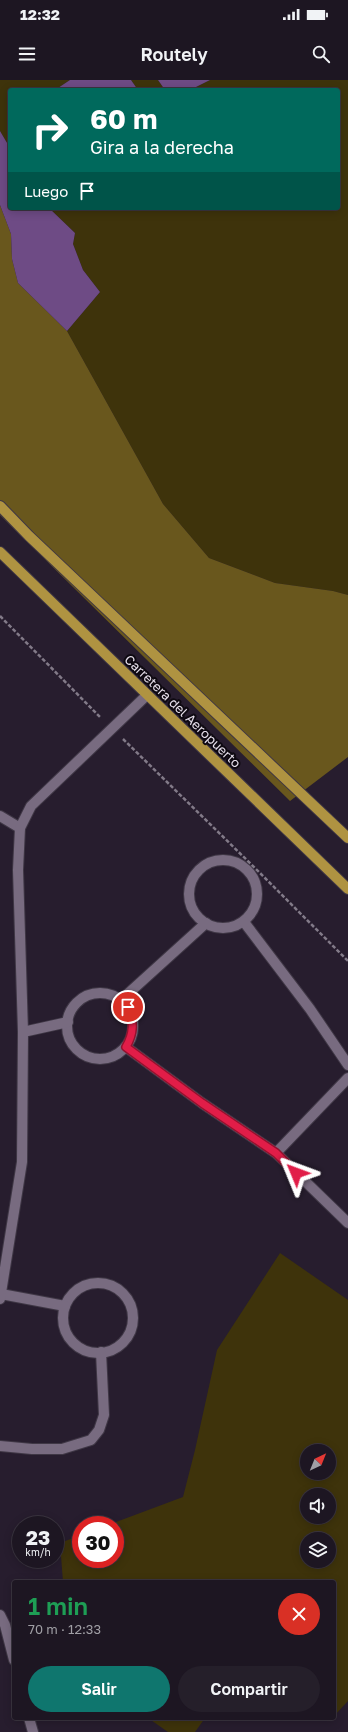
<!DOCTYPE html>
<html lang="es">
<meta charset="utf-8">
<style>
:root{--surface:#1d1622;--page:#251f2a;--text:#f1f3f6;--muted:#a09fa5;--line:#3b3540;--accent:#0f766e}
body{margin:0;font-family:"Golos Text",sans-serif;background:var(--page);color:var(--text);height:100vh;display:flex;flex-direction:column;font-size:15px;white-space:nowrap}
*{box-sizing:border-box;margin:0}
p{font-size:13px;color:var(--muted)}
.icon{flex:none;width:22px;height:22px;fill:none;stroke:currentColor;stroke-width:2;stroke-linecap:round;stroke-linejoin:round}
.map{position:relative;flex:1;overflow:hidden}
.drawer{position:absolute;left:12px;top:1500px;width:324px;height:140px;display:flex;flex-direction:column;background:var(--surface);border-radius:4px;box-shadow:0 2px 10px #0003,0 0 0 1px var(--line)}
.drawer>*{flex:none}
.guide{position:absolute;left:8px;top:8px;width:332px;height:122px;border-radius:4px;box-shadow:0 2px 10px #0003,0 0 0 1px var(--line);background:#00695c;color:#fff;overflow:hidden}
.needle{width:26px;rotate:43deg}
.buttons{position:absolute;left:300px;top:1364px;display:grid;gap:8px}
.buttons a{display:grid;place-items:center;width:36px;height:36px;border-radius:50%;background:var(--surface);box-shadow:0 2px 10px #0003,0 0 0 1px var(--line);font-size:20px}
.speed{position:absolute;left:12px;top:1436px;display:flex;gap:8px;font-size:20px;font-weight:700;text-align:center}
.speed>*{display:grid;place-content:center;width:52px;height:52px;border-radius:50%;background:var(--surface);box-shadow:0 2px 10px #0003,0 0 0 1px var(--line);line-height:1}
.speed small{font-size:10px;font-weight:400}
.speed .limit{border:6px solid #d22;background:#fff;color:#111}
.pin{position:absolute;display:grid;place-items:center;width:34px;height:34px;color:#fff;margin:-17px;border:2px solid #fff;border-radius:50%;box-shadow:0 1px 4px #0007}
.me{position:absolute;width:44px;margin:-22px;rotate:314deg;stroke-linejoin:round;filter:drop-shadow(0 0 3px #0008)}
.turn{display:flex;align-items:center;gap:14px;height:84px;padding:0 16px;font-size:18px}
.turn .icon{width:52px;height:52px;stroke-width:2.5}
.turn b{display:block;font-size:28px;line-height:34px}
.then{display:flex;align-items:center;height:38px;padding:0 16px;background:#0003;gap:8px;font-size:15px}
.round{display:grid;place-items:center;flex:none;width:42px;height:42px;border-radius:21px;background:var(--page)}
.summary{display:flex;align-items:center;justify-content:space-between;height:68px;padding:0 16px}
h1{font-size:24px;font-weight:600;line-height:30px;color:#1e9e55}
.action{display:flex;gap:8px;margin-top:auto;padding:8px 16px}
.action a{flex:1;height:46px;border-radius:24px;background:var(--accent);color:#fff;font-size:16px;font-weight:600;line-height:46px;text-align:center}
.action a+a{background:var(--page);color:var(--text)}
.status{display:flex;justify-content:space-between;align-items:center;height:28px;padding:0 20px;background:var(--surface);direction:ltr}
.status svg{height:11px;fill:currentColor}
header{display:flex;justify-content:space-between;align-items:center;height:52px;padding:0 16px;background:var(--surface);font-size:18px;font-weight:600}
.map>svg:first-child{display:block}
.green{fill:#3e330b;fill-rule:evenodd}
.forest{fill:#69571d}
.water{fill:#6e4b85}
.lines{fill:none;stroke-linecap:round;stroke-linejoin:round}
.street-casing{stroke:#3f3745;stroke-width:12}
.primary-casing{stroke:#3f3745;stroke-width:12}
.path{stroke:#827a88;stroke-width:2.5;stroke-dasharray:4 2;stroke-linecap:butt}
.street{stroke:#786b80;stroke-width:10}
.primary{stroke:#af9341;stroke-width:10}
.route-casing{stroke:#92132f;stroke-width:10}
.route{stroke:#e11d48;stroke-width:7}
.labels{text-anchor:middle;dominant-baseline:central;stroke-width:4;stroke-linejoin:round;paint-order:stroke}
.street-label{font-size:13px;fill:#e6dfeb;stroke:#0e0911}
</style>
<div class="status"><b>12:32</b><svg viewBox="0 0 49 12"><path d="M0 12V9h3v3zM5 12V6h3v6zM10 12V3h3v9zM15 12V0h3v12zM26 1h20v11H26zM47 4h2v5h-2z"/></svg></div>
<header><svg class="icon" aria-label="menu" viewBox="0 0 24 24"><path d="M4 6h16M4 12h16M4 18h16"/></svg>Routely<svg class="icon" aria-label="search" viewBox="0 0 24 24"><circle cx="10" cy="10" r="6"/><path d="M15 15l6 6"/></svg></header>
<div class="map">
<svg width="348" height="1652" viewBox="0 0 348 1652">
<rect width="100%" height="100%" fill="#271d2e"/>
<!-- green -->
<g class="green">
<polygon points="0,0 70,0 55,10 10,10 10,68 0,51"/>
<polygon points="131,0 158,0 165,10 138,10"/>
<polygon points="210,0 348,0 348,515 333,511 275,503 209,478 163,424 67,251 100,212 83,190 73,164 75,153 49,128 338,128 338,10 190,10"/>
<path d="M280,1173L348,1220V1621L334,1636V1502H63L60,1463L81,1455V1479H115V1445H108L183,1417L195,1370L217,1270ZM307,1371H329V1393H307ZM307,1415H329V1437H307ZM307,1459H329V1481H307Z"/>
<polygon points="148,1638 205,1638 195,1652 168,1652"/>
</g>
<!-- forest -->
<polygon class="forest" points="0,125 11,154 12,179 18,203 67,251 163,424 209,478 275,503 333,511 348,515 348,677 290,721 0,435"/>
<!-- water -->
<g class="water">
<polygon points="70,0 131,0 138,10 55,10"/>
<polygon points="158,0 210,0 190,10 165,10"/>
<polygon points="0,51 10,68 10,128 49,128 75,153 73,164 83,190 100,212 67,251 18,203 12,179 11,154 0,125"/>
</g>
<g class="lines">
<defs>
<g id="street">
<polyline points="0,736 20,748"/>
<circle cx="223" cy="814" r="34"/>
<polyline points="244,842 310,929 348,985"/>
<circle cx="100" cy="946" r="33"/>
<polyline points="121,920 206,843"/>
<polyline points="23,952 68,942"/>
<polyline points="126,967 202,1023 276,1073 348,1143"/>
<polyline points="276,1073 348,998"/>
<circle cx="98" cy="1238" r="35"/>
<polyline points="1,1214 65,1226"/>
<polyline points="0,1219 22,1082 23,952 18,790 20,748 31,726 147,615"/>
<polyline points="0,1366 32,1369 62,1369 91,1360 99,1350 104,1335 101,1272"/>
<polyline points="0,1535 5,1545 14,1580"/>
<polyline points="29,1638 33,1652"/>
</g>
<g id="primary">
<polyline points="0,426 29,456 348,758"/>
<polyline points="0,472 348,809"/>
</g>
</defs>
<!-- street casing -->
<use href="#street" class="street-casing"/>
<!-- primary casing -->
<use href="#primary" class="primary-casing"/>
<!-- path -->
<g class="path">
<polyline points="0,536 101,638"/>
<polyline points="123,659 256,789 348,881"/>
</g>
<!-- street -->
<use href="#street" class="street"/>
<!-- primary -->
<use href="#primary" class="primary"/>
</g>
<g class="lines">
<defs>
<path id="route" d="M128,927C134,942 134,953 126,967L202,1023L276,1073L296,1093"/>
</defs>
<!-- route casing -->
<use href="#route" class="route-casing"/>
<!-- route -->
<use href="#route" class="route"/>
</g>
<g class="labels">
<!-- street labels -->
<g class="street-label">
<text transform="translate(183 631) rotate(44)">Carretera del Aeropuerto</text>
</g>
</g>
</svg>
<div class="buttons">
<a><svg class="needle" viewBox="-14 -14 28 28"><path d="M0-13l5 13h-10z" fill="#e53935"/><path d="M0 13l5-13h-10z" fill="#a09fa5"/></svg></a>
<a><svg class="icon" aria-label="sound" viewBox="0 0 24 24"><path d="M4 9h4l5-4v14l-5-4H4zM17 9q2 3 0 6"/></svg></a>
<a><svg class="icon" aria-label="layers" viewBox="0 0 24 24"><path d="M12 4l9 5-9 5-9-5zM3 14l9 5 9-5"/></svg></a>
</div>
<div class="speed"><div>23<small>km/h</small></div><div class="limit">30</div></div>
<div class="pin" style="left:128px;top:927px;background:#d93025"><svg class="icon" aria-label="arrive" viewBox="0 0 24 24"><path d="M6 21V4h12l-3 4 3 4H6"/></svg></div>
<svg class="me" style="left:296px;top:1093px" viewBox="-20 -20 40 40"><path d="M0-17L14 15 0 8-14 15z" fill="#e11d48" stroke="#fff" stroke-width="4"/></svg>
<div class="guide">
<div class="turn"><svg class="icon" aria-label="right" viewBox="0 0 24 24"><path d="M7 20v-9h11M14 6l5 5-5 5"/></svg><div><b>60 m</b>Gira a la derecha</div></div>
<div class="then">Luego<svg class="icon" aria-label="arrive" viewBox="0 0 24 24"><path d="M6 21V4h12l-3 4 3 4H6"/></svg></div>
</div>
<section class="drawer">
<div class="summary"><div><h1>1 min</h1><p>70 m · 12:33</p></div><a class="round" style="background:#d93025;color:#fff"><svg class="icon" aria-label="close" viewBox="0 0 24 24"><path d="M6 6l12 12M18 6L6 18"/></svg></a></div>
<div class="action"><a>Salir</a><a>Compartir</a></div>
</section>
</div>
